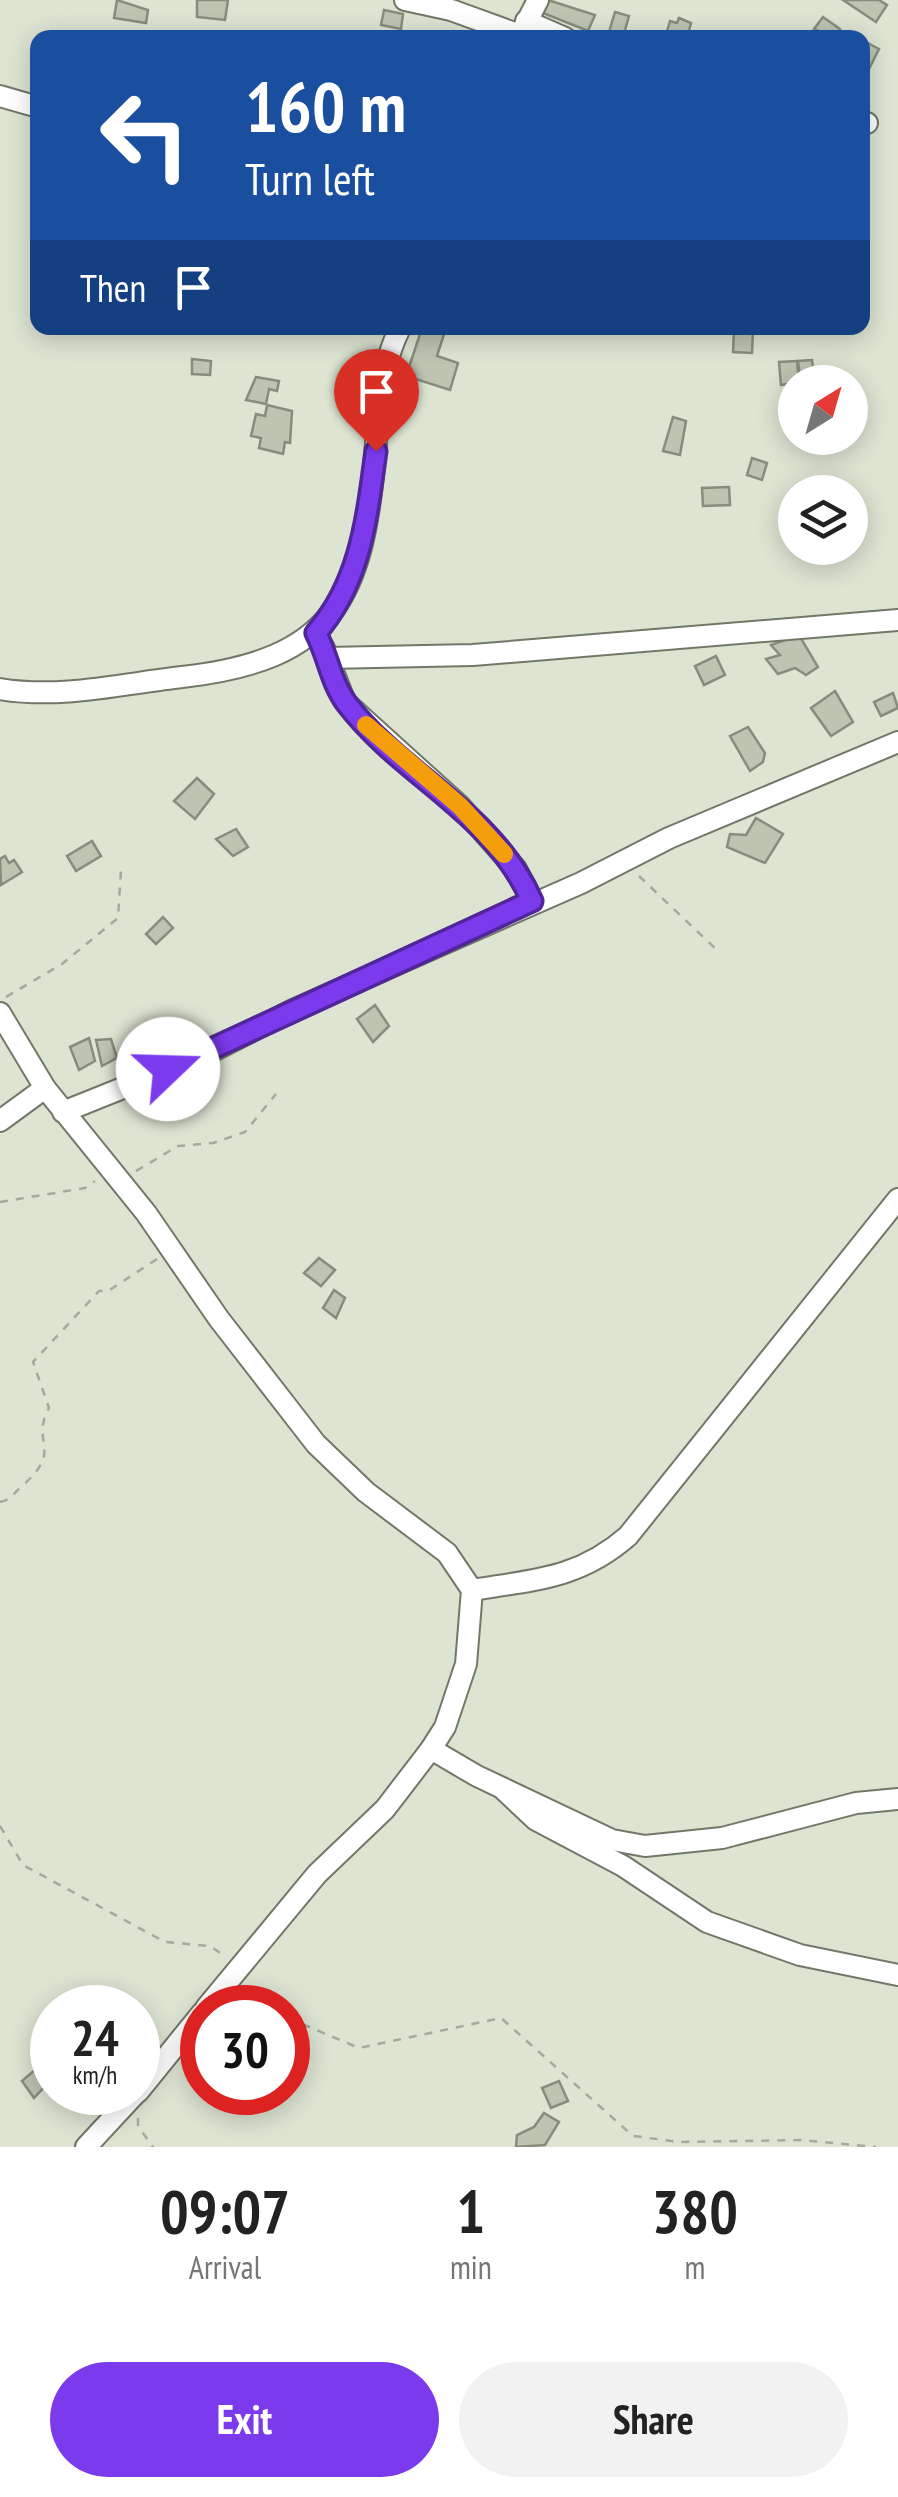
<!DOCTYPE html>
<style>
:root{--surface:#fff;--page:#f2f2f2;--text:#222;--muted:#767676;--accent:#7c3aed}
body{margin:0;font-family:"PT Sans Narrow",sans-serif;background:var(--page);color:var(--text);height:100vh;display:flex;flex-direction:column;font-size:38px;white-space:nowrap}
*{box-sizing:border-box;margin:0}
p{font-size:32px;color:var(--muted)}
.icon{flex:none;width:55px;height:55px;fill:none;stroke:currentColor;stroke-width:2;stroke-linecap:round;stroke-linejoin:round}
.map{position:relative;height:2147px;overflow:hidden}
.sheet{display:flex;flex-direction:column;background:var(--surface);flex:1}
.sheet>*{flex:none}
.hud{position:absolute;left:30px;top:30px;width:840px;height:305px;border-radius:20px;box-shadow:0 5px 25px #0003;background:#1a4fa0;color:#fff;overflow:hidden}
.needle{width:65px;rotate:37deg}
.tools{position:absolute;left:778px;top:365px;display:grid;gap:20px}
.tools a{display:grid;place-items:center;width:90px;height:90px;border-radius:50%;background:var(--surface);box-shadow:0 5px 25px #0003;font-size:50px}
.speed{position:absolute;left:30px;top:1985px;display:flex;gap:20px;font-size:50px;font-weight:700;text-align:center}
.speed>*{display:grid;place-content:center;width:130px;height:130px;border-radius:50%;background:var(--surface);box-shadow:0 5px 25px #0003;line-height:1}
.speed small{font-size:25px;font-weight:400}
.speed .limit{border:15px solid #d22;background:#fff;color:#111}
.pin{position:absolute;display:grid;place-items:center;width:85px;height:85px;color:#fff;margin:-102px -42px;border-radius:50% 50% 50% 0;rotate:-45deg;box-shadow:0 0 10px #0007}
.pin .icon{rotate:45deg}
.me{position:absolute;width:110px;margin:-55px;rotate:69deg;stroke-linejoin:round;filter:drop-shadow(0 0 8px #0008)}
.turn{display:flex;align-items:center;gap:35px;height:210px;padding:0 50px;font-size:45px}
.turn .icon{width:130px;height:130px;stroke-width:2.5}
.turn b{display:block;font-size:70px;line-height:85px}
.then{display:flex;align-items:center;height:95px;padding:0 50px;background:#0003;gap:20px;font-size:38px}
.eta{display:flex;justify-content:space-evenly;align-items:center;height:170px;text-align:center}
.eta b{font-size:60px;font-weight:800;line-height:70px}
.action{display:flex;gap:20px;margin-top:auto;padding:20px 50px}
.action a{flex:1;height:115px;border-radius:60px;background:var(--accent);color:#fff;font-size:40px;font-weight:800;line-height:115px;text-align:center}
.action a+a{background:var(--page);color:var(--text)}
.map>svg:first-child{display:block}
.building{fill:#bdc4b2;stroke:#878d7d;stroke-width:2.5}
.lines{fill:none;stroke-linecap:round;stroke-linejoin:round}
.minor-casing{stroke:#727868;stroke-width:24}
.path{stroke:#a4aa9b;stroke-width:2.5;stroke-dasharray:8 8;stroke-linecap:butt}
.minor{stroke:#fff;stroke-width:20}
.route-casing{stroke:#51269a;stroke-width:25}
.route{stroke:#7c3aed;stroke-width:18}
.slow{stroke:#f59e0b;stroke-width:18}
</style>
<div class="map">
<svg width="898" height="2147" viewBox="0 0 898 2147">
<rect width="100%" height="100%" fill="#dde4d2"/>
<!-- building -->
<g class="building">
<polygon points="117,0 148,10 146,23 114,18"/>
<polygon points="197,0 228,0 225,20 197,17"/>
<polygon points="548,0 595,15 588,31 543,13"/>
<polygon points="843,0 879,0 887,5 876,22"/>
<polygon points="384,10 403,14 401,29 381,25"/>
<polygon points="615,12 629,16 623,37 609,32"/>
<polygon points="823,17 840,29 834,38 814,29"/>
<polygon points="679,18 691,23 687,38 666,35 670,21 677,23"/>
<polygon points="862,40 879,49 867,73 862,71"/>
<polygon points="422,328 446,328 437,356 458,363 450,390 406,376"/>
<polygon points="734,329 753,330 752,353 733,352"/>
<polygon points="192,359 211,361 210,375 192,374"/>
<polygon points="812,360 814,377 800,378 798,361"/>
<polygon points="797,361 799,382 781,385 779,362"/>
<polygon points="256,377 279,381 277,391 269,389 266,404 246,400"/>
<polygon points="267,405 292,411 290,443 285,442 283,454 259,448 261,438 251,436 256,414 265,416"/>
<polygon points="673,417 686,421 680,455 663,451"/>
<polygon points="752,458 767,463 762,480 747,475"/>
<polygon points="729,487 730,505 703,506 702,488"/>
<polygon points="799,635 818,667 806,675 795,668 778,674 766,659 780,655 771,645"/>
<polygon points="716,656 725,675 704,685 695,666"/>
<polygon points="835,691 853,722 831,736 811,708"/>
<polygon points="893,693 898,708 881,716 874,702"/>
<polygon points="748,727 765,753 763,762 750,771 730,736"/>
<polygon points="197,778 214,794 195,819 174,801"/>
<polygon points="756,818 783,834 765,863 727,847 730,834 746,835"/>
<polygon points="236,829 248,847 233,856 216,839"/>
<polygon points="92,841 101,856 76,871 67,856"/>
<polygon points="5,856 9,863 14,860 22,872 1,885 0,859"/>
<polygon points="163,917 173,928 156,944 146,934"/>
<polygon points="375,1005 389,1026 373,1042 357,1019"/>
<polygon points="89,1038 95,1061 79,1070 70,1047"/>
<polygon points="111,1039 117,1058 102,1066 96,1040"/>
<polygon points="168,1072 189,1101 174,1118 149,1093"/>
<polygon points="319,1258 335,1270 321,1286 304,1273"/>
<polygon points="334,1290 345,1298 336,1318 323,1308"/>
<polygon points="37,2068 49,2082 34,2098 22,2081"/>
<polygon points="559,2081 568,2101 551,2108 542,2088"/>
<polygon points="544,2113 559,2122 545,2145 516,2147 517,2135 534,2127"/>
</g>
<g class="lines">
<defs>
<g id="minor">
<polyline points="405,0 451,10 520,35"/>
<polyline points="526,21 565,38"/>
<polyline points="522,31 538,0"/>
<polyline points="0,96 38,107"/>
<polyline points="862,122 867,123"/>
<polyline points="324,648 345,702 460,806 516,869 532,901"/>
<polyline points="327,658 473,655 898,620"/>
<path d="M0,689C61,699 121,684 182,677C334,660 363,598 375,454C379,410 380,368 400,328"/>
<polyline points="0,1013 45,1088 146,1213 219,1319 316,1444 366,1492 447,1553 472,1590 466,1664 445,1727 431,1749 385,1809 317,1874 206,2008"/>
<polyline points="63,1112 205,1055 293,1010 581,883 669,838 898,742"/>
<polyline points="0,1121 45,1088"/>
<path d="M472,1590C533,1580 579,1579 628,1536L898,1199"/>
<polyline points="431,1749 477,1776 612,1840 645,1846 722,1838 856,1803 898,1799"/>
<polyline points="504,1790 536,1820 623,1866 707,1922 800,1955 898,1975"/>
<polyline points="138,2092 202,2013"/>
<polyline points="86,2147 137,2092"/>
</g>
</defs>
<!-- minor casing -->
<use href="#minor" class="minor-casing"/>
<!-- path -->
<g class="path">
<polyline points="639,876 718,951"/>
<polyline points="6,997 62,964 118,918 121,870"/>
<polyline points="136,1171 178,1146 213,1143 245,1132 276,1094"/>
<polyline points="0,1202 85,1188 95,1181"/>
<path d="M0,1502C11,1500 12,1495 20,1488C66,1448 29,1445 49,1408L33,1362L99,1291H108L157,1259"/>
<polyline points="0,1826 23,1865 165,1942 210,1946 223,1955"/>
<polyline points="250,1987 274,2008"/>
<polyline points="288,2018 359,2048 501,2018 633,2136 680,2142 802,2140 876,2147"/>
<polyline points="138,2118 138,2126 153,2147"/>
</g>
<!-- minor -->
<use href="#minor" class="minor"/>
</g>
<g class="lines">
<defs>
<path id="route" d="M168,1069L532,901C492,811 403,777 347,704C331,683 328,656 316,633C361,582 367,516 376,451"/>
</defs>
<!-- route casing -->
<use href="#route" class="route-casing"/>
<!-- route -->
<use href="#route" class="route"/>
<!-- slow -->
<polyline class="slow" points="366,725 460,806 504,854"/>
</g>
</svg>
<div class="tools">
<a><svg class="needle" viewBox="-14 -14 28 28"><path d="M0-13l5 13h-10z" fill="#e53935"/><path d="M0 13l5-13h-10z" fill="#767676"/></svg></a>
<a><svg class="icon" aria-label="layers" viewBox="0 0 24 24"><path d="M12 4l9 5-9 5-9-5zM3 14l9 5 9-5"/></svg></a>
</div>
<div class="speed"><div>24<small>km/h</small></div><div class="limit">30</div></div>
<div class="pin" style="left:376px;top:451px;background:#d93025"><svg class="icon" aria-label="arrive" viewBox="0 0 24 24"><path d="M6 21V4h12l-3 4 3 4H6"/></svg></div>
<svg class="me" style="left:168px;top:1069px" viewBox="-20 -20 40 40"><circle r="19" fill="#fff"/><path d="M0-13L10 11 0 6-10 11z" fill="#7c3aed"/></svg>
<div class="hud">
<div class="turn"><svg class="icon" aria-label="left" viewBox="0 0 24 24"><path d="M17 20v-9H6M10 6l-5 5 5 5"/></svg><div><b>160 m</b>Turn left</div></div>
<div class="then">Then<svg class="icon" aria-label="arrive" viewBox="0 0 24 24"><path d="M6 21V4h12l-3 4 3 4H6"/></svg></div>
</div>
</div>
<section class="sheet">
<div class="eta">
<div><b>09:07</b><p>Arrival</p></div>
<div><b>1</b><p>min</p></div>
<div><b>380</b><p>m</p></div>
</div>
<div class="action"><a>Exit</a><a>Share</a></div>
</section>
